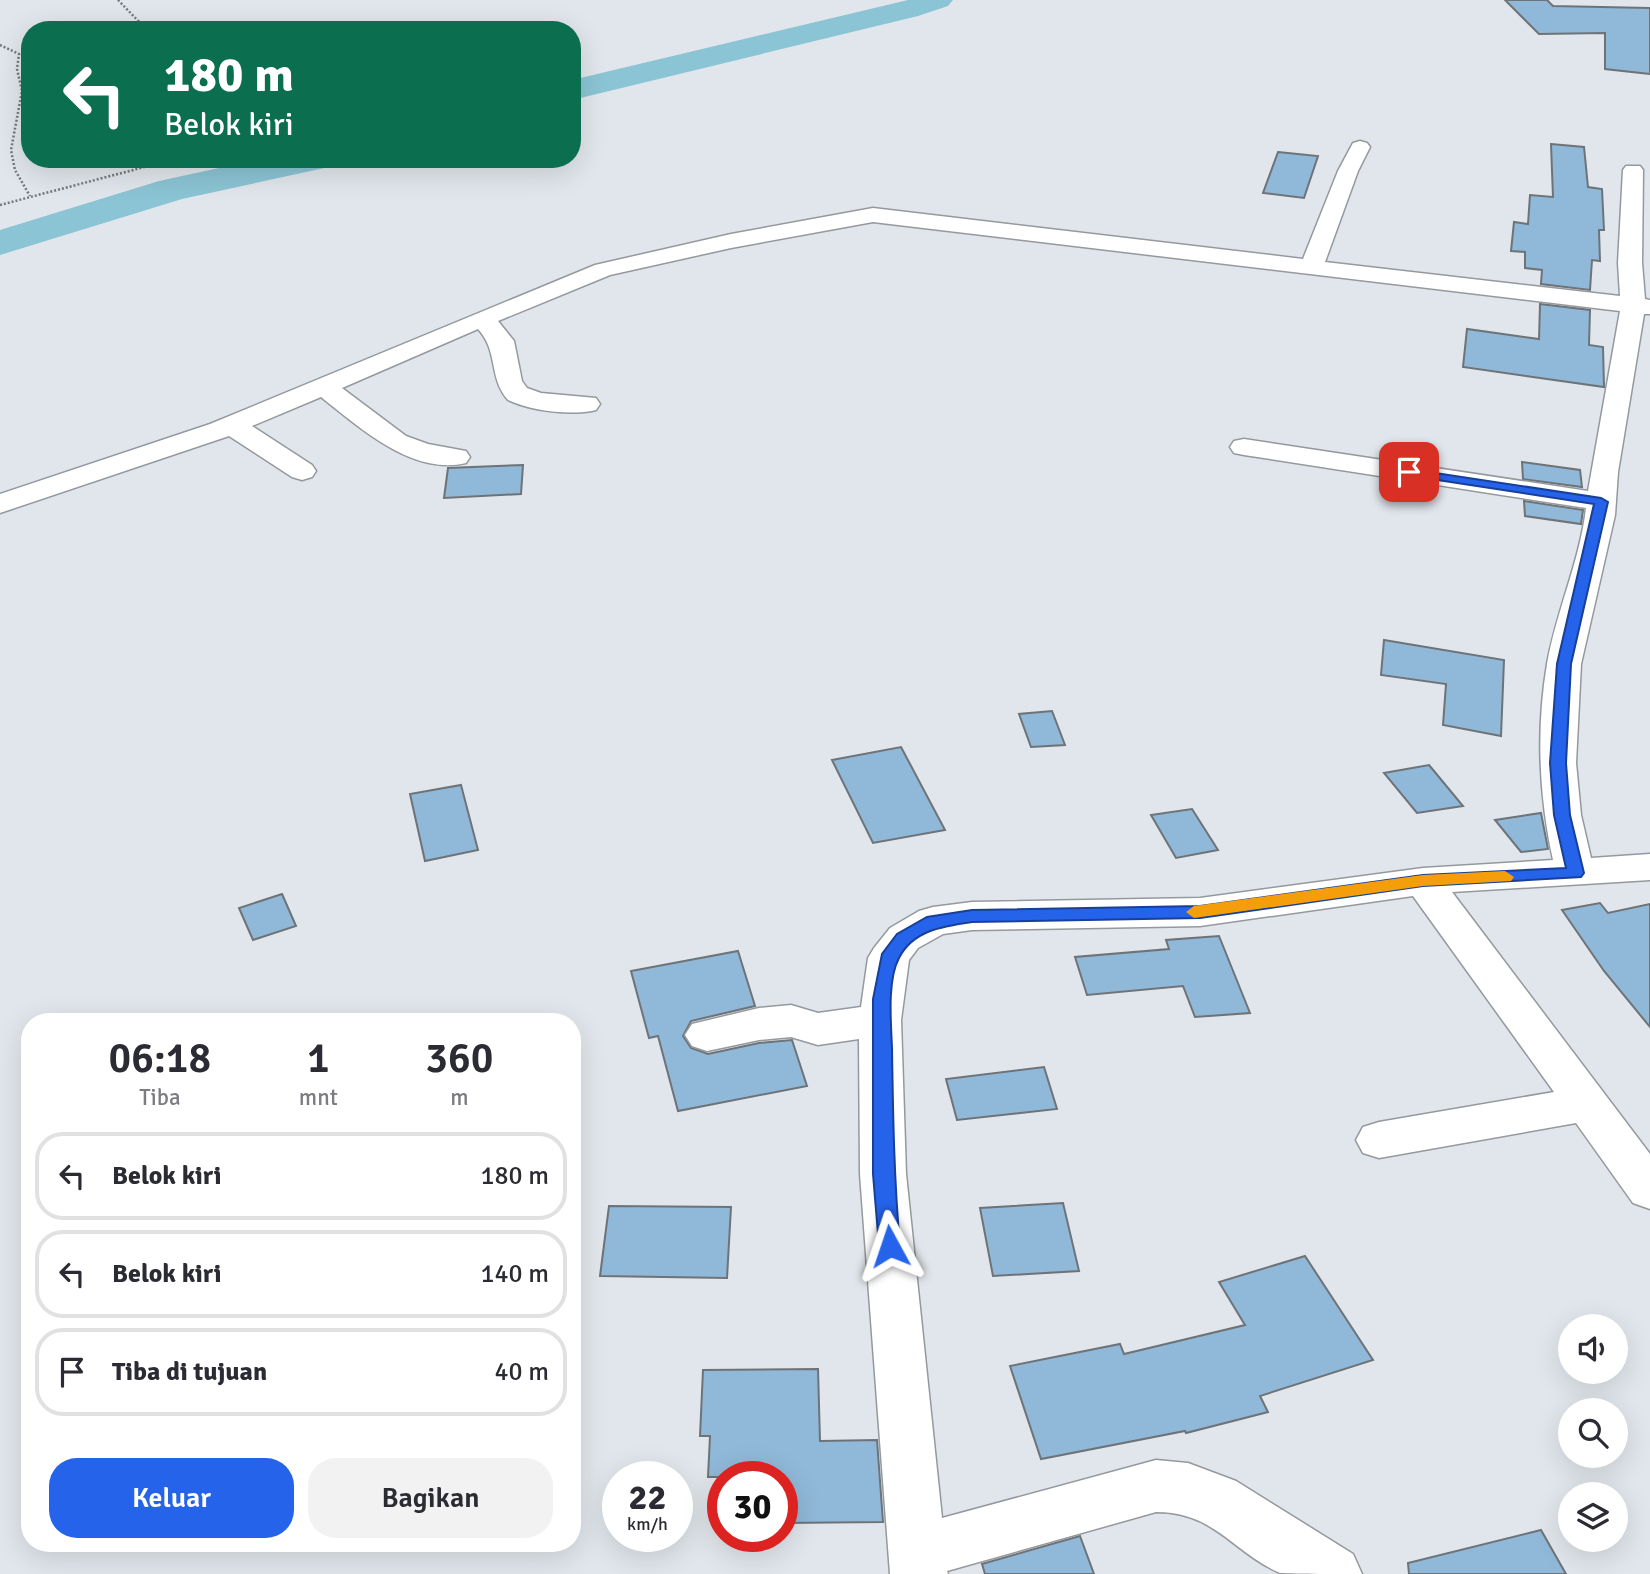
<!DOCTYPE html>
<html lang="id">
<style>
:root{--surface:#fff;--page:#f2f2f3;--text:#2b2b33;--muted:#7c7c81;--line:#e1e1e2;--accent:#2563eb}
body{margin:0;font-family:Signika,sans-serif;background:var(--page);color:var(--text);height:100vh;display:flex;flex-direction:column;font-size:26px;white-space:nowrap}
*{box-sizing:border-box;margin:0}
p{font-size:23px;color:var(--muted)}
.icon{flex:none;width:38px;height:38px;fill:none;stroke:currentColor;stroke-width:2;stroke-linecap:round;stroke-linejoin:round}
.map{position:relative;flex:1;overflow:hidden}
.drawer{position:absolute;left:21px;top:1013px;width:560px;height:539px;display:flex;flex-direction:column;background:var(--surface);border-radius:28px;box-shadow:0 7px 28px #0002}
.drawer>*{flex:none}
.hud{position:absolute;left:21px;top:21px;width:560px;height:147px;border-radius:28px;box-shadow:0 7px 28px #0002;background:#0b6e4f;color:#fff;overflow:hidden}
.fabs{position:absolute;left:1558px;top:1314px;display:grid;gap:14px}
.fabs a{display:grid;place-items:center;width:70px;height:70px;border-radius:50%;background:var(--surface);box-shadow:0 7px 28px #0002;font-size:35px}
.speed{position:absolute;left:602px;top:1461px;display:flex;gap:14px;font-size:35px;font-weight:700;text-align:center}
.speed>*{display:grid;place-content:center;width:91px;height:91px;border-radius:50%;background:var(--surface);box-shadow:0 7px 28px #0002;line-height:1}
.speed small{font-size:18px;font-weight:400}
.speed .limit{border:10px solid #d22;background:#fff;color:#111}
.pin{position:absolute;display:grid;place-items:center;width:60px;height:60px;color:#fff;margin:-30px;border-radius:14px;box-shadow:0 4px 10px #0006}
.me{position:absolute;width:77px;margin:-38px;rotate:355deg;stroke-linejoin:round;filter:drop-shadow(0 0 5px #0008)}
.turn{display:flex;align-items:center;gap:24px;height:147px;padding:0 28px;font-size:32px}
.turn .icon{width:91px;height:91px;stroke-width:2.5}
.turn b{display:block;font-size:49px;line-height:60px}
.eta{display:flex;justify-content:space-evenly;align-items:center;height:119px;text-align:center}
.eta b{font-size:42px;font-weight:600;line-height:49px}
.action{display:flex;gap:14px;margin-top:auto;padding:14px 28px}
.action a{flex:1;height:80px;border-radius:28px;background:var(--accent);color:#fff;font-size:28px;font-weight:600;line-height:80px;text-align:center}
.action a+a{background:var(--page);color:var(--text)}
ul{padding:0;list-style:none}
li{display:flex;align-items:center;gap:21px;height:88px;margin:0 14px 10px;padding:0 14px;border:4px solid var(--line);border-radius:28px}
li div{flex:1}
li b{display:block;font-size:26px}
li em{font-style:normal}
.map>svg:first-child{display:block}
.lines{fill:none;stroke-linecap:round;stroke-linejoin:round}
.river{fill:#8bc4d4;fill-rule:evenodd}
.building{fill:#90b8d8;stroke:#6e7378;stroke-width:2}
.minor-casing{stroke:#94999e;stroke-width:3}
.path{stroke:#75787c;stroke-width:2.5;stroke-dasharray:2 2;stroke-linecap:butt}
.minor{fill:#fff;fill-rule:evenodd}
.route{fill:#2563eb;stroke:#184099;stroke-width:2}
.slow{fill:#f59e0b}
</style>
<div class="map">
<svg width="1650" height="1574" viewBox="0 0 1650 1574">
<rect width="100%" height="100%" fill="#e0e6eb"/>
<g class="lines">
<!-- river -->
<g class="river">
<polygon points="908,0 953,0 948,6 918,16 572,100 572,80"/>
<polygon points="261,159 334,159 329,167 182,199 0,255 0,230 159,181"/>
</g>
</g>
<!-- building -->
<g class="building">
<polygon points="1505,0 1547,0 1553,6 1650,8 1650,74 1605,69 1605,33 1539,34"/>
<polygon points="1551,144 1584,147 1588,187 1602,189 1604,230 1599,230 1600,261 1592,260 1590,290 1541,284 1542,270 1525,268 1525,252 1511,251 1514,222 1528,224 1530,195 1553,197"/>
<polygon points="1278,152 1318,156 1304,198 1263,193"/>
<polygon points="1540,304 1590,310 1589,345 1603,347 1604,387 1463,367 1467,329 1539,339"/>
<polygon points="1522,462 1580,470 1582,487 1523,479"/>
<polygon points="523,465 521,494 444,498 448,468"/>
<polygon points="1524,501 1583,510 1581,524 1525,516"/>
<polygon points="1384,640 1504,660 1501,736 1443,725 1446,684 1381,675"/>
<polygon points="1052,711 1065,745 1031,747 1019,714"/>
<polygon points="901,747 945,830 873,843 832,760"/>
<polygon points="1429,765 1463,806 1417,813 1384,773"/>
<polygon points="461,785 478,850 425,861 410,794"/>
<polygon points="1192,809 1218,850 1176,858 1151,815"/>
<polygon points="1541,813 1548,849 1521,852 1495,820"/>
<polygon points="282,894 296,926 253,940 239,908"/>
<polygon points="1600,903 1608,913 1650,904 1650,1027 1604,971 1562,910"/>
<polygon points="1219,936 1250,1013 1195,1017 1183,986 1087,995 1075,957 1169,949 1166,940"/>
<polygon points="738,951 755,1006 691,1021 683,1036 691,1048 708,1054 759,1043 792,1040 807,1086 678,1111 658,1036 649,1038 631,971"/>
<polygon points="1044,1067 1057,1109 957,1120 946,1079"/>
<polygon points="1063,1203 1079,1271 993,1276 980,1208"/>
<polygon points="609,1206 731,1207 727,1278 600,1276"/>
<polygon points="1305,1256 1373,1360 1260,1396 1268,1412 1186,1433 1185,1431 1041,1459 1010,1366 1120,1344 1124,1354 1245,1325 1219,1282"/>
<polygon points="818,1369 820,1441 877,1440 883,1522 782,1523 782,1477 708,1477 710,1436 700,1436 703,1370"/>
<polygon points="1541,1530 1566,1574 1409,1574 1408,1563"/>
<polygon points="1080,1536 1094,1574 985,1574 982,1564"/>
</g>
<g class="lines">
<defs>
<path id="minor" d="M1360,141L1367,143L1370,147L1358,171L1325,262L1620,296L1618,263L1623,170L1626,166H1640L1643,170L1642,263L1645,299L1650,300V314H1644L1618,472L1615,515L1581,664L1576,763L1581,815L1591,858L1650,854V880L1452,892L1650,1154V1209L1633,1203L1576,1123L1379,1158L1363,1153L1356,1140L1363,1127L1379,1122L1554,1092L1413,896L1200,926L972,930L943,934L918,948L909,960L901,1020L906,1174L942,1518L1156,1460L1188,1463L1236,1481L1353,1554L1362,1574C1345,1574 1293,1574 1280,1573C1232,1552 1215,1512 1156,1512L947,1571L948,1574H890L860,1174L859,1039L818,1045L791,1037L759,1040L707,1051L692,1046L685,1035L692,1024L759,1008L791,1005L818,1013L861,1007L868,958L874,948L890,928L919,911L933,907L972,902L1200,898L1423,868L1553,860C1539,796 1536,729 1547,664C1556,612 1580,561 1586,508L1244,455L1234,453L1230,447L1234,441L1244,439L1588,491L1620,311L873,222L731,248L610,275L498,321L514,341L522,381L527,388L541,393L596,398L600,404L596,410C571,416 532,411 508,400C488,377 499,352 478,329L342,388L406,436L428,444L466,451L470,457L466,463C412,476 359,427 321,397L252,426L312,465L316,471L312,477L302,480L292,477L229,436L0,513V494L210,424L595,265L731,234L873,208L1303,259L1338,171L1353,143Z"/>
</defs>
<!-- minor casing -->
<use href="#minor" class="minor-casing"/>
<!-- path -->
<g class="path">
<polyline points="118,0 147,30"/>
<polyline points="0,45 19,54 17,69 22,91 11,150 15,170 30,196"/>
<polyline points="0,205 175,159"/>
</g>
<!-- minor -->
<use href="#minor" class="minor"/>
</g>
<!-- route -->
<path class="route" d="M1409,469L1601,498L1608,502L1571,664L1566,763L1570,815L1584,873L1581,877L1423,886L1200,918L972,922C944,926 913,930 899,958C887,980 891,1023 892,1048C893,1115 894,1180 900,1246L897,1253L890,1255L882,1253L879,1246L873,1174V999L882,954L897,934L927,917L972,910L1200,906L1423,875L1566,868L1554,815L1550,763L1557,664L1594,504L1405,475L1403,472Z"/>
<!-- slow -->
<polygon class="slow" points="1505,871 1514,877 1511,881 1423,886 1194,918 1186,912 1194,906 1423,875"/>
</svg>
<div class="fabs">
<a><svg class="icon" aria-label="sound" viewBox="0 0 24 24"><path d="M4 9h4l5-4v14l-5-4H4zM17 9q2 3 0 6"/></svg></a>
<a><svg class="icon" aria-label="search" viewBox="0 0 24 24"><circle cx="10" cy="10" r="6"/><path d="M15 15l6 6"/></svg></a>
<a><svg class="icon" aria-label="layers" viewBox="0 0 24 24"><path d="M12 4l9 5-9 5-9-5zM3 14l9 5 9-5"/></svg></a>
</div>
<div class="speed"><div>22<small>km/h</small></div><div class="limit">30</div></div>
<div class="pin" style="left:1409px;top:472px;background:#d93025"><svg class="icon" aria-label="arrive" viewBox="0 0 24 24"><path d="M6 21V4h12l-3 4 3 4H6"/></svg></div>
<svg class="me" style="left:890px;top:1246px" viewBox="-20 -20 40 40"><path d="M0-17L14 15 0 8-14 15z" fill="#2563eb" stroke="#fff" stroke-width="4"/></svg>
<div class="hud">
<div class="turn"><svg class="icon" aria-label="left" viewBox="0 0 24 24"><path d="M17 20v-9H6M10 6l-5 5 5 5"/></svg><div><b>180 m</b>Belok kiri</div></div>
</div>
<section class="drawer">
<div class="eta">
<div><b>06:18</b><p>Tiba</p></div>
<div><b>1</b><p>mnt</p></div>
<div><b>360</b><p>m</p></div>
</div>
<ul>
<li><svg class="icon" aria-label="left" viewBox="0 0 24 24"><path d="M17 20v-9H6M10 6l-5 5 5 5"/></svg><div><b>Belok kiri</b></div><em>180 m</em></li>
<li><svg class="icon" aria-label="left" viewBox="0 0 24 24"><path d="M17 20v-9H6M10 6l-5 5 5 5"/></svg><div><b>Belok kiri</b></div><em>140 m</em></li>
<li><svg class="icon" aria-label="arrive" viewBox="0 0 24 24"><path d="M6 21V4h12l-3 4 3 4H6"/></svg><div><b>Tiba di tujuan</b></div><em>40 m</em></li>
</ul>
<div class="action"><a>Keluar</a><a>Bagikan</a></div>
</section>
</div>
